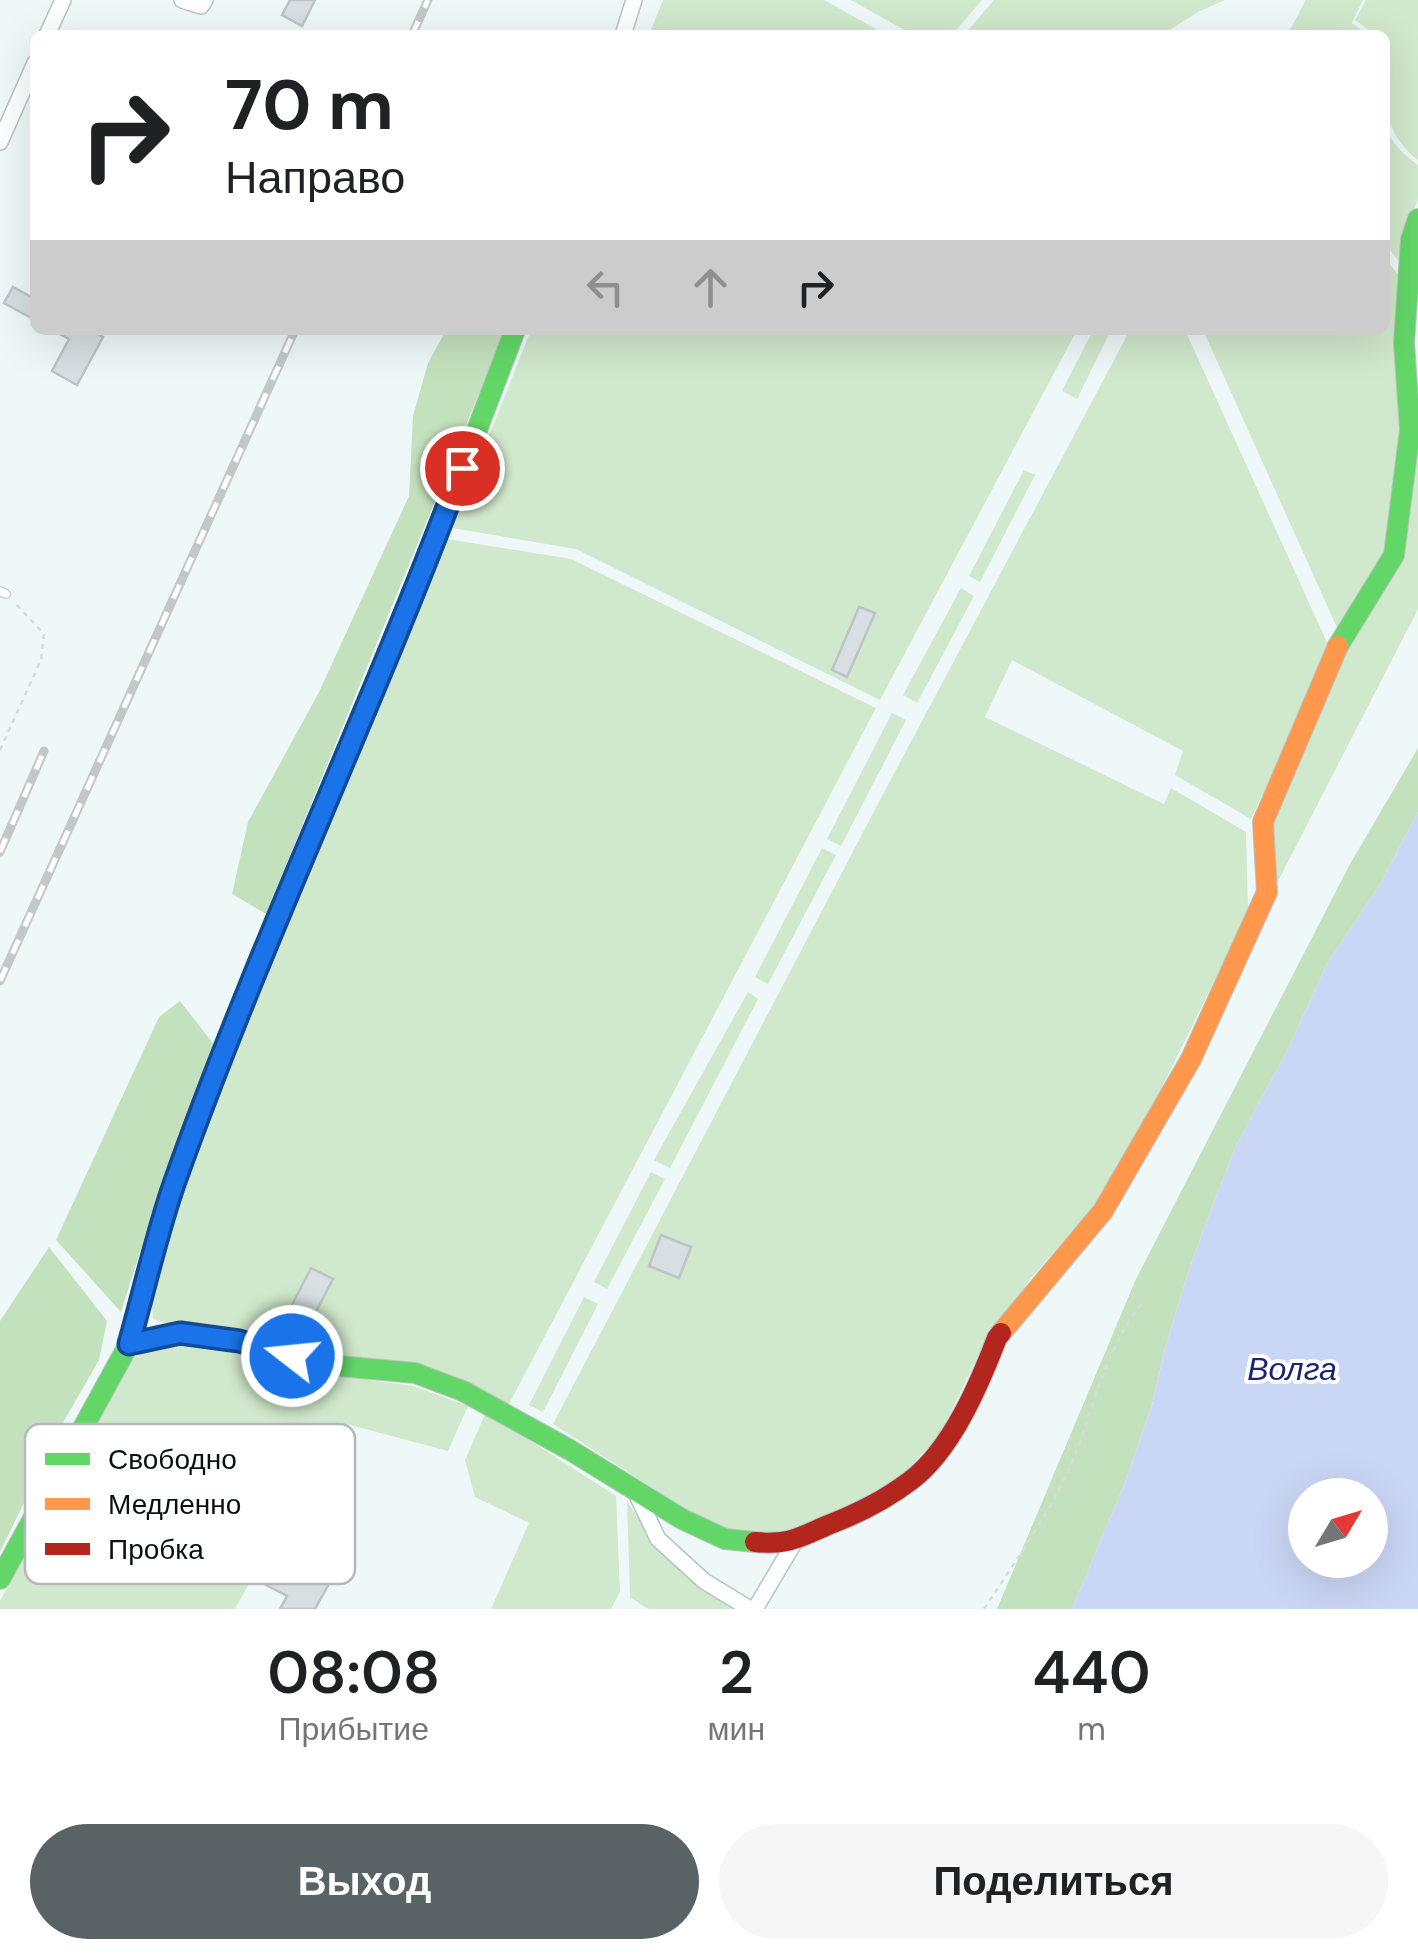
<!DOCTYPE html>
<html lang="ru">
<meta charset="utf-8">
<style>
:root{--surface:#fff;--page:#f6f6f6;--text:#202124;--muted:#757577;--accent:#596264}
body{margin:0;font-family:"DM Sans",sans-serif;background:var(--page);color:var(--text);height:100vh;display:flex;flex-direction:column;font-size:38px;white-space:nowrap}
*{box-sizing:border-box;margin:0}
p{font-size:32px;color:var(--muted)}
.icon{flex:none;width:55px;height:55px;fill:none;stroke:currentColor;stroke-width:2;stroke-linecap:round;stroke-linejoin:round}
.map{position:relative;height:1609px;overflow:hidden}
.side{display:flex;flex-direction:column;background:var(--surface);flex:1}
.side>*{flex:none}
.hud{position:absolute;left:30px;top:30px;width:1360px;height:305px;border-radius:15px;box-shadow:0 10px 40px #0002;background:#fff;color:var(--text);overflow:hidden}
.needle{width:65px;rotate:52deg}
.buttons{position:absolute;left:1288px;top:1478px;display:grid;gap:20px}
.buttons a{display:grid;place-items:center;width:100px;height:100px;border-radius:50%;background:var(--surface);box-shadow:0 10px 40px #0002;font-size:50px}
.pin{position:absolute;display:grid;place-items:center;width:85px;height:85px;color:#fff;margin:-42px;border:5px solid #fff;border-radius:50%;box-shadow:0 2px 10px #0007}
.me{position:absolute;width:110px;margin:-55px;rotate:286deg;stroke-linejoin:round;filter:drop-shadow(0 0 8px #0008)}
.turn{display:flex;align-items:center;gap:35px;height:210px;padding:0 30px;font-size:45px}
.turn .icon{width:130px;height:130px;stroke-width:2.5}
.turn b{display:block;font-size:70px;line-height:85px}
.lanes{display:flex;align-items:center;height:95px;padding:0 30px;background:#0003;justify-content:center;gap:50px;direction:ltr}
.lanes .off{opacity:.35}
.eta{display:flex;justify-content:space-evenly;align-items:center;height:170px;text-align:center}
.eta b{font-size:60px;font-weight:600;line-height:70px}
.action{display:flex;gap:20px;margin-top:auto;padding:20px 30px}
.action a{flex:1;height:115px;border-radius:60px;background:var(--accent);color:#fff;font-size:40px;font-weight:600;line-height:115px;text-align:center}
.action a+a{background:var(--page);color:var(--text)}
.map>svg:first-child{display:block}
.green{fill:#d0e8cb}
.forest{fill:#c4e1bd}
.water{fill:#cad6f5;fill-rule:evenodd}
.building{fill:#d7dfe2;stroke:#bcc4c7;stroke-width:2.5}
.lines{fill:none;stroke-linecap:round;stroke-linejoin:round}
.lane-casing{stroke:#bac3c4;stroke-width:10}
.street-casing{stroke:#bac3c4;stroke-width:18}
.fast-casing{stroke:#bac3c4;stroke-width:22}
.slow-casing{stroke:#bac3c4;stroke-width:22}
.jam-casing{stroke:#bac3c4;stroke-width:22}
.path{stroke:#d8dbdb;stroke-width:2.5;stroke-dasharray:5 5;stroke-linecap:butt}
.lane{stroke:#fdfefe;stroke-width:8}
.street{stroke:#fdfefe;stroke-width:15}
.fast{stroke:#63d668;stroke-width:20}
.slow{stroke:#ff974d;stroke-width:20}
.jam{stroke:#b3261e;stroke-width:20}
.rail-casing{stroke:#c4c7c7;stroke-width:9}
.rail{stroke:#fff;stroke-width:5;stroke-dasharray:15;stroke-linecap:butt}
.route-casing{stroke:#114b97;stroke-width:25}
.route{stroke:#1a73e8;stroke-width:18}
.labels{text-anchor:middle;dominant-baseline:central;stroke-width:8;stroke-linejoin:round;paint-order:stroke}
.water-label{font-size:32px;font-style:italic;fill:#1a2472;stroke:#fff}
.key{fill:#fff;stroke:#b5b8b8;stroke-width:2.5}
.key-label{font-size:28px;fill:#081213}
</style>
<div class="map">
<svg width="1418" height="1609" viewBox="0 0 1418 1609">
<rect width="100%" height="100%" fill="#eff8f9"/>
<!-- green -->
<g class="green">
<polygon points="663,0 824,0 887,35 649,35"/>
<polygon points="851,0 982,0 952,35 913,35"/>
<polygon points="994,0 1225,0 1198,12 1162,35 964,35"/>
<polygon points="1306,0 1363,0 1352,23 1369,35 1287,35"/>
<path d="M1366,0H1418V160C1375,125 1385,86 1385,35H1376L1355,20Z"/>
<path d="M1385,124C1390,142 1403,154 1418,165V199L1404,238L1402,265L1385,244Z"/>
<polygon points="1385,258 1399,276 1404,430 1388,550 1339,632 1203,330 1385,330"/>
<polygon points="531,330 1077,330 880,700 576,549 452,528"/>
<polygon points="1093,330 1111,330 1077,399 1062,391"/>
<polygon points="1130,330 1185,330 1330,649 1251,819 1175,775 1183,751 1012,660 985,717 1164,804 1171,788 1246,832 1248,913 1159,1093 1092,1208 1031,1278 979,1354 939,1436 901,1476 842,1510 788,1534 727,1530 682,1507 553,1424 880,800"/>
<polygon points="1418,432 1418,609 1275,887 1271,824 1345,652 1404,556"/>
<polygon points="1024,470 1035,475 980,582 969,576"/>
<polygon points="447,539 571,559 876,708 509,1404 462,1383 312,1356 216,1328 167,1324 153,1319 151,1296 182,1184"/>
<polygon points="961,588 974,596 917,703 903,695"/>
<polygon points="892,713 906,720 841,846 827,839"/>
<polygon points="822,848 836,855 768,984 755,977"/>
<polygon points="748,992 758,999 670,1168 654,1160"/>
<polygon points="651,1172 665,1179 607,1289 594,1282"/>
<polygon points="584,1297 598,1304 543,1412 529,1405"/>
<path d="M188,1343L319,1373L413,1386L468,1406L448,1451L339,1422L235,1609H0V1601L126,1367C147,1345 160,1346 188,1343Z"/>
<polygon points="486,1412 616,1496 620,1592 611,1609 491,1609 529,1523 475,1497 465,1460"/>
<polygon points="627,1501 650,1536 703,1591 733,1609 648,1609 630,1597"/>
</g>
<!-- forest -->
<g class="forest">
<polygon points="446,330 505,330 266,914 232,894 248,822 319,692 409,496 413,416 428,363"/>
<polygon points="1418,748 1418,812 1379,886 1327,964 1289,1047 1236,1146 1204,1228 1187,1276 1165,1349 1152,1405 1124,1485 1072,1609 997,1609 1136,1279 1350,864"/>
<polygon points="180,1001 215,1046 165,1173 121,1312 56,1240 159,1017"/>
<polygon points="49,1247 107,1321 99,1360 64,1421 0,1552 0,1321"/>
</g>
<!-- water -->
<path class="water" d="M1418,812V1609H1072L1124,1485L1152,1405L1165,1349L1187,1276L1204,1228L1236,1146L1289,1047L1327,964L1379,886ZM1305,1495H1370V1560H1305Z"/>
<!-- building -->
<g class="building">
<polygon points="290,0 315,0 302,26 282,15"/>
<polygon points="13,287 35,299 35,320 4,303"/>
<polygon points="52,330 91,330 103,337 77,385 52,371 69,339"/>
<polygon points="859,607 875,613 847,677 832,670"/>
<polygon points="661,1235 691,1247 679,1278 649,1266"/>
<polygon points="311,1268 333,1279 312,1319 291,1307"/>
<polygon points="325,1529 351,1544 315,1609 280,1609 287,1596 266,1585 296,1531 318,1543"/>
</g>
<g class="lines">
<defs>
<polyline id="lane" points="0,591 6,594"/>
<g id="street">
<polyline points="182,0 201,6 205,0"/>
<polyline points="47,35 63,0"/>
<polyline points="623,35 634,0"/>
<polyline points="0,142 35,63"/>
<polyline points="636,1493 658,1539 704,1581 750,1609"/>
<polyline points="755,1609 797,1538"/>
</g>
<g id="fast">
<polyline points="404,614 436,538 515,330"/>
<polyline points="1338,646 1394,555 1410,430 1404,343 1411,240 1418,219"/>
<polyline points="129,1344 180,1333 239,1341 318,1364 415,1373 463,1391 570,1450 682,1519 725,1539 755,1542"/>
<polyline points="0,1579 129,1344 173,1187 225,1052"/>
</g>
<g id="slow">
<polyline points="225,1052 271,933 404,614"/>
<polyline points="1001,1333 1103,1211 1191,1059 1267,892 1263,822 1338,646"/>
</g>
<path id="jam" d="M755,1542C789,1545 798,1538 828,1525C857,1514 885,1500 910,1481C951,1451 979,1385 997,1338L1001,1333"/>
</defs>
<!-- lane casing -->
<use href="#lane" class="lane-casing"/>
<!-- street casing -->
<use href="#street" class="street-casing"/>
<!-- fast casing -->
<use href="#fast" class="fast-casing"/>
<!-- slow casing -->
<use href="#slow" class="slow-casing"/>
<!-- jam casing -->
<use href="#jam" class="jam-casing"/>
<!-- path -->
<g class="path">
<polyline points="0,750 41,660 44,634 14,602"/>
<path d="M984,1609C1016,1560 1053,1509 1075,1455C1095,1402 1107,1344 1145,1300"/>
</g>
<!-- lane -->
<use href="#lane" class="lane"/>
<!-- street -->
<use href="#street" class="street"/>
<!-- fast -->
<use href="#fast" class="fast"/>
<!-- slow -->
<use href="#slow" class="slow"/>
<!-- jam -->
<use href="#jam" class="jam"/>
<defs>
<g id="rail">
<polyline points="412,35 428,0"/>
<polyline points="0,852 44,751"/>
<polyline points="0,981 295,330"/>
</g>
</defs>
<!-- rail casing -->
<use href="#rail" class="rail-casing"/>
<!-- rail -->
<use href="#rail" class="rail"/>
</g>
<g class="lines">
<defs>
<path id="route" d="M292,1356L239,1341L180,1333L129,1344C144,1291 156,1236 174,1184C260,942 372,709 462,468"/>
</defs>
<!-- route casing -->
<use href="#route" class="route-casing"/>
<!-- route -->
<use href="#route" class="route"/>
</g>
<g class="labels">
<!-- water labels -->
<g class="water-label">
<text x="1292" y="1369">Волга</text>
</g>
</g>
<!-- legend -->
<rect x="25" y="1424" width="330" height="160" rx="15" class="key"/>
<rect x="45" y="1453" width="45" height="12" fill="#63d668"/>
<rect x="45" y="1498" width="45" height="12" fill="#ff974d"/>
<rect x="45" y="1543" width="45" height="12" fill="#b3261e"/>
<g class="key-label">
<text x="108" y="1469">Свободно</text>
<text x="108" y="1514">Медленно</text>
<text x="108" y="1559">Пробка</text>
</g>
</svg>
<div class="buttons">
<a><svg class="needle" viewBox="-14 -14 28 28"><path d="M0-13l5 13h-10z" fill="#e53935"/><path d="M0 13l5-13h-10z" fill="#757577"/></svg></a>
</div>
<div class="pin" style="left:462px;top:468px;background:#d93025"><svg class="icon" aria-label="arrive" viewBox="0 0 24 24"><path d="M6 21V4h12l-3 4 3 4H6"/></svg></div>
<svg class="me" style="left:292px;top:1356px" viewBox="-20 -20 40 40"><circle r="17" fill="#1a73e8" stroke="#fff" stroke-width="3"/><path d="M0-11L8 9 0 5-8 9z" fill="#fff"/></svg>
<div class="hud">
<div class="turn"><svg class="icon" aria-label="right" viewBox="0 0 24 24"><path d="M7 20v-9h11M14 6l5 5-5 5"/></svg><div><b>70 m</b>Направо</div></div>
<div class="lanes"><svg class="icon off" aria-label="left" viewBox="0 0 24 24"><path d="M17 20v-9H6M10 6l-5 5 5 5"/></svg><svg class="icon off" aria-label="ahead" viewBox="0 0 24 24"><path d="M12 20V5M6 11l6-6 6 6"/></svg><svg class="icon" aria-label="right" viewBox="0 0 24 24"><path d="M7 20v-9h11M14 6l5 5-5 5"/></svg></div>
</div>
</div>
<section class="side">
<div class="eta">
<div><b>08:08</b><p>Прибытие</p></div>
<div><b>2</b><p>мин</p></div>
<div><b>440</b><p>m</p></div>
</div>
<div class="action"><a>Выход</a><a>Поделиться</a></div>
</section>
